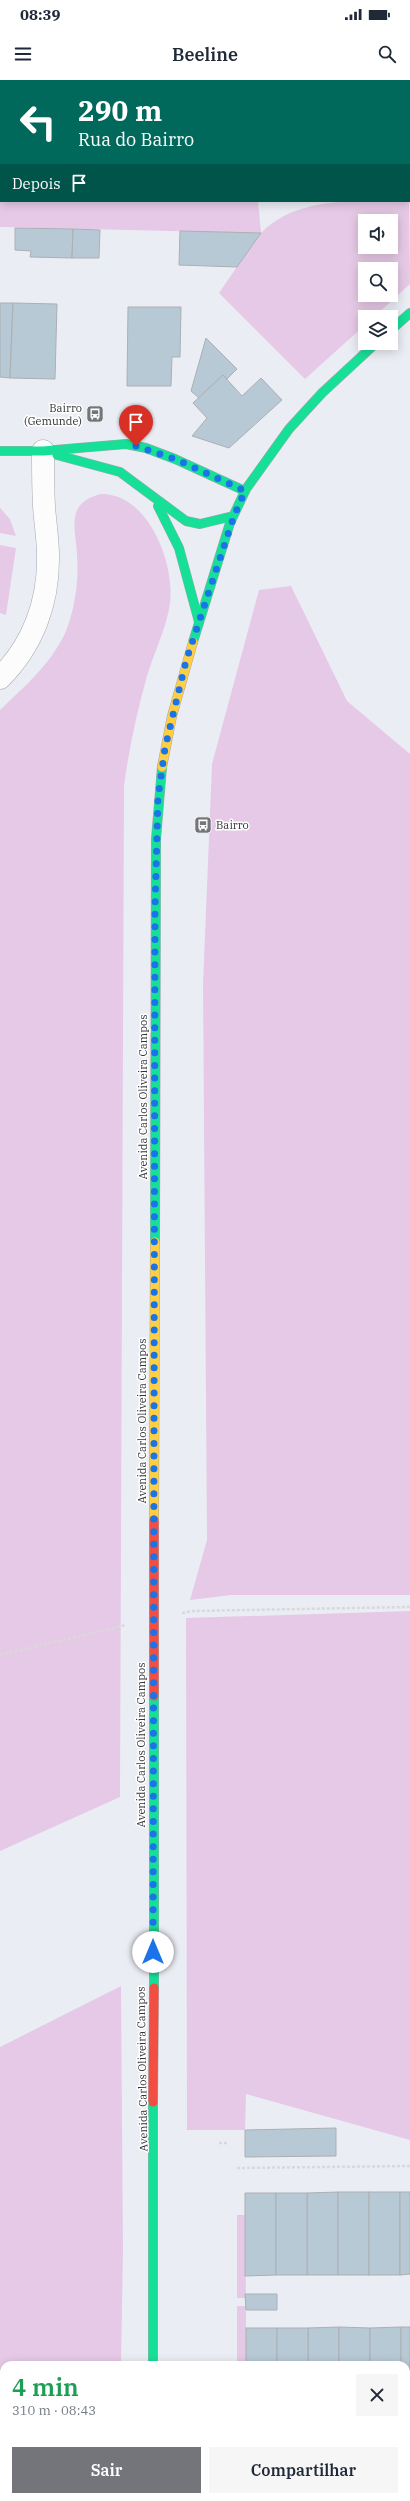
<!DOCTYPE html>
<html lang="pt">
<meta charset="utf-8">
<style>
:root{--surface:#fff;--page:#f6f6f7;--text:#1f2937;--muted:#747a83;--accent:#73757a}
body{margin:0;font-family:"IBM Plex Serif",serif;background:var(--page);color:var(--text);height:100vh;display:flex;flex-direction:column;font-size:15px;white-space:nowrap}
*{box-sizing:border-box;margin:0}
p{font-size:13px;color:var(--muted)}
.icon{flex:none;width:22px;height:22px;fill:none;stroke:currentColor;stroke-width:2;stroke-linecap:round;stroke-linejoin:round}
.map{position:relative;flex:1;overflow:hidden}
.sheet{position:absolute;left:0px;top:2281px;width:410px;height:140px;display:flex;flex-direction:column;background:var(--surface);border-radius:12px 12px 0 0;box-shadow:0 2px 10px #0003}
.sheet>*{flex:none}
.top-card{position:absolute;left:0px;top:0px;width:410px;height:122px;box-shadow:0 2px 10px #0003;background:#00695c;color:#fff;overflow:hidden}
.controls{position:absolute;left:358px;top:134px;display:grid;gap:8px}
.controls a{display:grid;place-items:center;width:40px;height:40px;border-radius:0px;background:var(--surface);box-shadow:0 2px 10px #0003;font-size:20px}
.pin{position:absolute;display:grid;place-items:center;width:34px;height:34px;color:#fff;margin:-41px -17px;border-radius:50% 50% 50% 0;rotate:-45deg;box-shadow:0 0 4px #0007}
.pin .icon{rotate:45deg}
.me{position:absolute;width:44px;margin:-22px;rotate:0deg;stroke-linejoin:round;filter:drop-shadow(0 0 3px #0008)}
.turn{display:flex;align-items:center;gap:14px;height:84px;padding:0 12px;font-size:18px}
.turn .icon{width:52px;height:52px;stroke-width:2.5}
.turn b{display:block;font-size:28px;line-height:34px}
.then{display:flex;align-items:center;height:38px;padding:0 12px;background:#0003;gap:8px;font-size:15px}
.round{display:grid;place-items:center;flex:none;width:42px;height:42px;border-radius:0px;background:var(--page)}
.head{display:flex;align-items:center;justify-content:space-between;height:68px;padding:0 12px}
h1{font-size:24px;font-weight:600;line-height:30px;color:#1e9e55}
.button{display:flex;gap:8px;margin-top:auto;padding:8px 12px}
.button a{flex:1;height:46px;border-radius:0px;background:var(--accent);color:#fff;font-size:16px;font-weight:600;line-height:46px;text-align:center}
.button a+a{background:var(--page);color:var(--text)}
.status{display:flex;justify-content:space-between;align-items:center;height:28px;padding:0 20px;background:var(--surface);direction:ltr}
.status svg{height:11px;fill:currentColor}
header{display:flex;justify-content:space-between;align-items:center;height:52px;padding:0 12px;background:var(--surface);font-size:18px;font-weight:600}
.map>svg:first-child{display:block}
.green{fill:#e6c9e6;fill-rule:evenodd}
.building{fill:#b7c9d5;stroke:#acafb3}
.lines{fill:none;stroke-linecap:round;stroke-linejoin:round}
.street-casing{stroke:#a6a8ad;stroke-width:23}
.fast-casing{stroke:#a6a8ad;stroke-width:10}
.slow-casing{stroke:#a6a8ad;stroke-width:10}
.jam-casing{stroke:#a6a8ad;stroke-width:10}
.path{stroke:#d9d9db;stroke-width:2.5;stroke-dasharray:3 2;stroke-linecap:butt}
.street{stroke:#fcfcfd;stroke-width:22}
.fast{stroke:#16e098;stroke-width:9}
.slow{stroke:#ffcf43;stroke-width:9}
.jam{stroke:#f24e42;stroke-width:9}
.route{stroke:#1a73e8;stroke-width:7;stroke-dasharray:0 12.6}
.labels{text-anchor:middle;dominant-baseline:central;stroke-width:3;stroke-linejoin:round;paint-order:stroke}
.poi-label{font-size:11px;fill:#323438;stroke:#fff;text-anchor:end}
.street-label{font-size:11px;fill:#323438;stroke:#fff}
</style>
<div class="status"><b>08:39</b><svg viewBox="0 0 49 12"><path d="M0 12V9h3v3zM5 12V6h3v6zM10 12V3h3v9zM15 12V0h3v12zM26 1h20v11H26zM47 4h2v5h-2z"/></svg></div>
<header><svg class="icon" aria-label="menu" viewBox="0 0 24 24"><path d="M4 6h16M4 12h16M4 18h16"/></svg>Beeline<svg class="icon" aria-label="search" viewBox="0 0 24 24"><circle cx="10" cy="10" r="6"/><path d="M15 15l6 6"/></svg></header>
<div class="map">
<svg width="410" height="2421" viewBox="0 0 410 2421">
<rect width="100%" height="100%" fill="#ebedf4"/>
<!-- green -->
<g class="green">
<path d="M0,0H263L1,1V121H258L261,153C297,115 361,121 409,121V112L410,204L374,237H365V245L305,299L219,213L260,153L0,147ZM365,141H391V167H365ZM365,189H391V215H365Z"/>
<path d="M101,414C148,413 175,483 170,523C167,547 154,572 147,596C137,632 129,668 124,706L120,1717L0,1771V630C25,606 52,583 66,551C75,528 79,500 77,476C77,463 72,446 76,433C80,421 90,417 101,414Z"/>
<polygon points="0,428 10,439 16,456 0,453"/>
<polygon points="0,465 16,468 6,535 0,533"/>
<polygon points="291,506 347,621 410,674 410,1515 231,1515 190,1520 207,1460 203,904 212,684 259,510"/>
<polygon points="410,1531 410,2060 246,2014 245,2050 187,2050 186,1538"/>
<polygon points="121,1906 123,2170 121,2285 4,2285 4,2417 116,2417 115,2421 0,2421 0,1967"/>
<polygon points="237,2135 245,2135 246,2218 237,2218"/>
<rect x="237" y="2226" width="9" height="59"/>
</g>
<!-- building -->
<g class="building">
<polygon points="15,148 73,149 72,178 30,177 31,171 15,170"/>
<polygon points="73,149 100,150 99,178 72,178"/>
<polygon points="180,151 261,153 237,187 179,185"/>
<polygon points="0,223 13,223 10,298 0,297"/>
<polygon points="13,223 57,224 55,299 10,298"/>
<polygon points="128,227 181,227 180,277 172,277 171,306 127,306"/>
<polygon points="206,258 237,289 227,299 223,295 199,318 191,311"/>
<polygon points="223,295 242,316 261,298 282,320 229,368 192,356 207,338 193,323"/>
<polygon points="336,2048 336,2076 245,2077 245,2050"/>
<polygon points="338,2112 338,2195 307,2195 307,2113"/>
<rect x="338" y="2112" width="31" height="83"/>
<rect x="369" y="2112" width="31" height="83"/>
<polygon points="400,2112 410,2112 410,2194 400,2195"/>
<polygon points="245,2113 276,2113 276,2195 245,2196"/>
<rect x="276" y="2113" width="31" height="82"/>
<polygon points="245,2214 277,2214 277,2230 246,2230"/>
<polygon points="339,2247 339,2285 308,2285 308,2248"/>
<polygon points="339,2247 370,2248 370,2285 339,2285"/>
<polygon points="401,2247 401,2285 370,2285 370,2248"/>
<polygon points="401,2247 410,2247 410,2331 406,2331 406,2285 401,2285"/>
<rect x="246" y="2248" width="31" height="37"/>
<rect x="277" y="2248" width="31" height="37"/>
<polygon points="406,2373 410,2373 410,2421 401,2421 401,2417 406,2417"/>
<rect x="247" y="2417" width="31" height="4"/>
<rect x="278" y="2417" width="31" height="4"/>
<rect x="309" y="2417" width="30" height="4"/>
<rect x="339" y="2417" width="31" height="4"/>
<rect x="370" y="2417" width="31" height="4"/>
</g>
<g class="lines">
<defs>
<path id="street" d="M0,598C33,565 49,522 48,475C48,459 45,442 44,426C43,408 43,390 43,371"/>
<g id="fast">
<polyline points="391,250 410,233"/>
<polyline points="0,371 43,371 126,364 146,368 175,379 245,411"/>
<polyline points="57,375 120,392 186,441 200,444 233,436"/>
<polyline points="158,426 179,468 199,542"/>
<polyline points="193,562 230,443 246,409 289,349 322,313 376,263"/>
<polyline points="155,1162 156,759 162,687"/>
<polyline points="154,1908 154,1616"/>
<polyline points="153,2285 153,2022"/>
</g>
<g id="slow">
<polyline points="162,687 172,636 193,562"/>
<polyline points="154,1440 155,1162"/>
</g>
<g id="jam">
<polyline points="154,1616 154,1440"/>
<polyline points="153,2022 154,1908"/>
<polyline points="149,2417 149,2421"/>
</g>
</defs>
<!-- street casing -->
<use href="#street" class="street-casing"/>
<!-- fast casing -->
<use href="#fast" class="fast-casing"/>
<!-- slow casing -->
<use href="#slow" class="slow-casing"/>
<!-- jam casing -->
<use href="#jam" class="jam-casing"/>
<!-- path -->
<g class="path">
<polyline points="182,1533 192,1531 410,1527"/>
<polyline points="0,1575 126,1545"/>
<polyline points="219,2063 229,2063"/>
<polyline points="237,2088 410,2086"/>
<polyline points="406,2351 410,2351"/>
</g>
<!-- street -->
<use href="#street" class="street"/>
<!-- fast -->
<use href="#fast" class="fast"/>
<!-- slow -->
<use href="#slow" class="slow"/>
<!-- jam -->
<use href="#jam" class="jam"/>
</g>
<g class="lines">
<!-- route -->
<polyline class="route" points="136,366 175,379 245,411 234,436 186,581 165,668 158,718 155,828 153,1872"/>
</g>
<!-- icons -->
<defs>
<symbol id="bus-square" viewBox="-11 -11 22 22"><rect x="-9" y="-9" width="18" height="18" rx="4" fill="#73757a" stroke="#fff"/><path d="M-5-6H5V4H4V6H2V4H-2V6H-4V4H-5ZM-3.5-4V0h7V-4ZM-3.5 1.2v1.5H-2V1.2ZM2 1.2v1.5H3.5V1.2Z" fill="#fff"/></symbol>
</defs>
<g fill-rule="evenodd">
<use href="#bus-square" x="85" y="324" width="20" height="20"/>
<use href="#bus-square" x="193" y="735" width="20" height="20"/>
</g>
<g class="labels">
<!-- poi labels -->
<g class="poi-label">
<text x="82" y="328">Bairro<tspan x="82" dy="13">(Gemunde)</tspan></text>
<text x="216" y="745" text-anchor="start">Bairro</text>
</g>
<!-- street labels -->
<g class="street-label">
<text transform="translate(143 1017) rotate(-90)">Avenida Carlos Oliveira Campos</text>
<text transform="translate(142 1341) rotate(-90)">Avenida Carlos Oliveira Campos</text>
<text transform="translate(141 1665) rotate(-90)">Avenida Carlos Oliveira Campos</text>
<text transform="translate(142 1989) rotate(-91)">Avenida Carlos Oliveira Campos</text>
</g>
</g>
</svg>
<div class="controls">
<a><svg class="icon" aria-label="sound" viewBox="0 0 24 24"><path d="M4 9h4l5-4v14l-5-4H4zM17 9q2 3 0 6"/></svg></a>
<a><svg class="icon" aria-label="search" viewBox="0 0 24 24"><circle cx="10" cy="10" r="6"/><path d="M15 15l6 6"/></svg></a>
<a><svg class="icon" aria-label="layers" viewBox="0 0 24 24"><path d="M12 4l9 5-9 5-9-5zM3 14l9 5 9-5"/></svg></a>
</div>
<div class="pin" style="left:136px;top:366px;background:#d93025"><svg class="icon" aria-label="arrive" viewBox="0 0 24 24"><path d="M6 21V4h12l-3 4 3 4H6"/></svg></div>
<svg class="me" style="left:153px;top:1872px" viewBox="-20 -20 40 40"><circle r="19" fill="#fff"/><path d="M0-13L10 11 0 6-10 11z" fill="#1a73e8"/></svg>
<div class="top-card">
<div class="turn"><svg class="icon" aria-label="left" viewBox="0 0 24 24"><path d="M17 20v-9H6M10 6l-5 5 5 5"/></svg><div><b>290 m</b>Rua do Bairro</div></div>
<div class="then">Depois<svg class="icon" aria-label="arrive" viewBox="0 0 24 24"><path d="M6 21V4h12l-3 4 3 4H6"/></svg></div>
</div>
<section class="sheet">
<div class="head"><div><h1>4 min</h1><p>310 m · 08:43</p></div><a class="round"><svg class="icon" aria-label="close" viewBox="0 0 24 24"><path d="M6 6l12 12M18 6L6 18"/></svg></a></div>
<div class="button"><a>Sair</a><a>Compartilhar</a></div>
</section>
</div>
